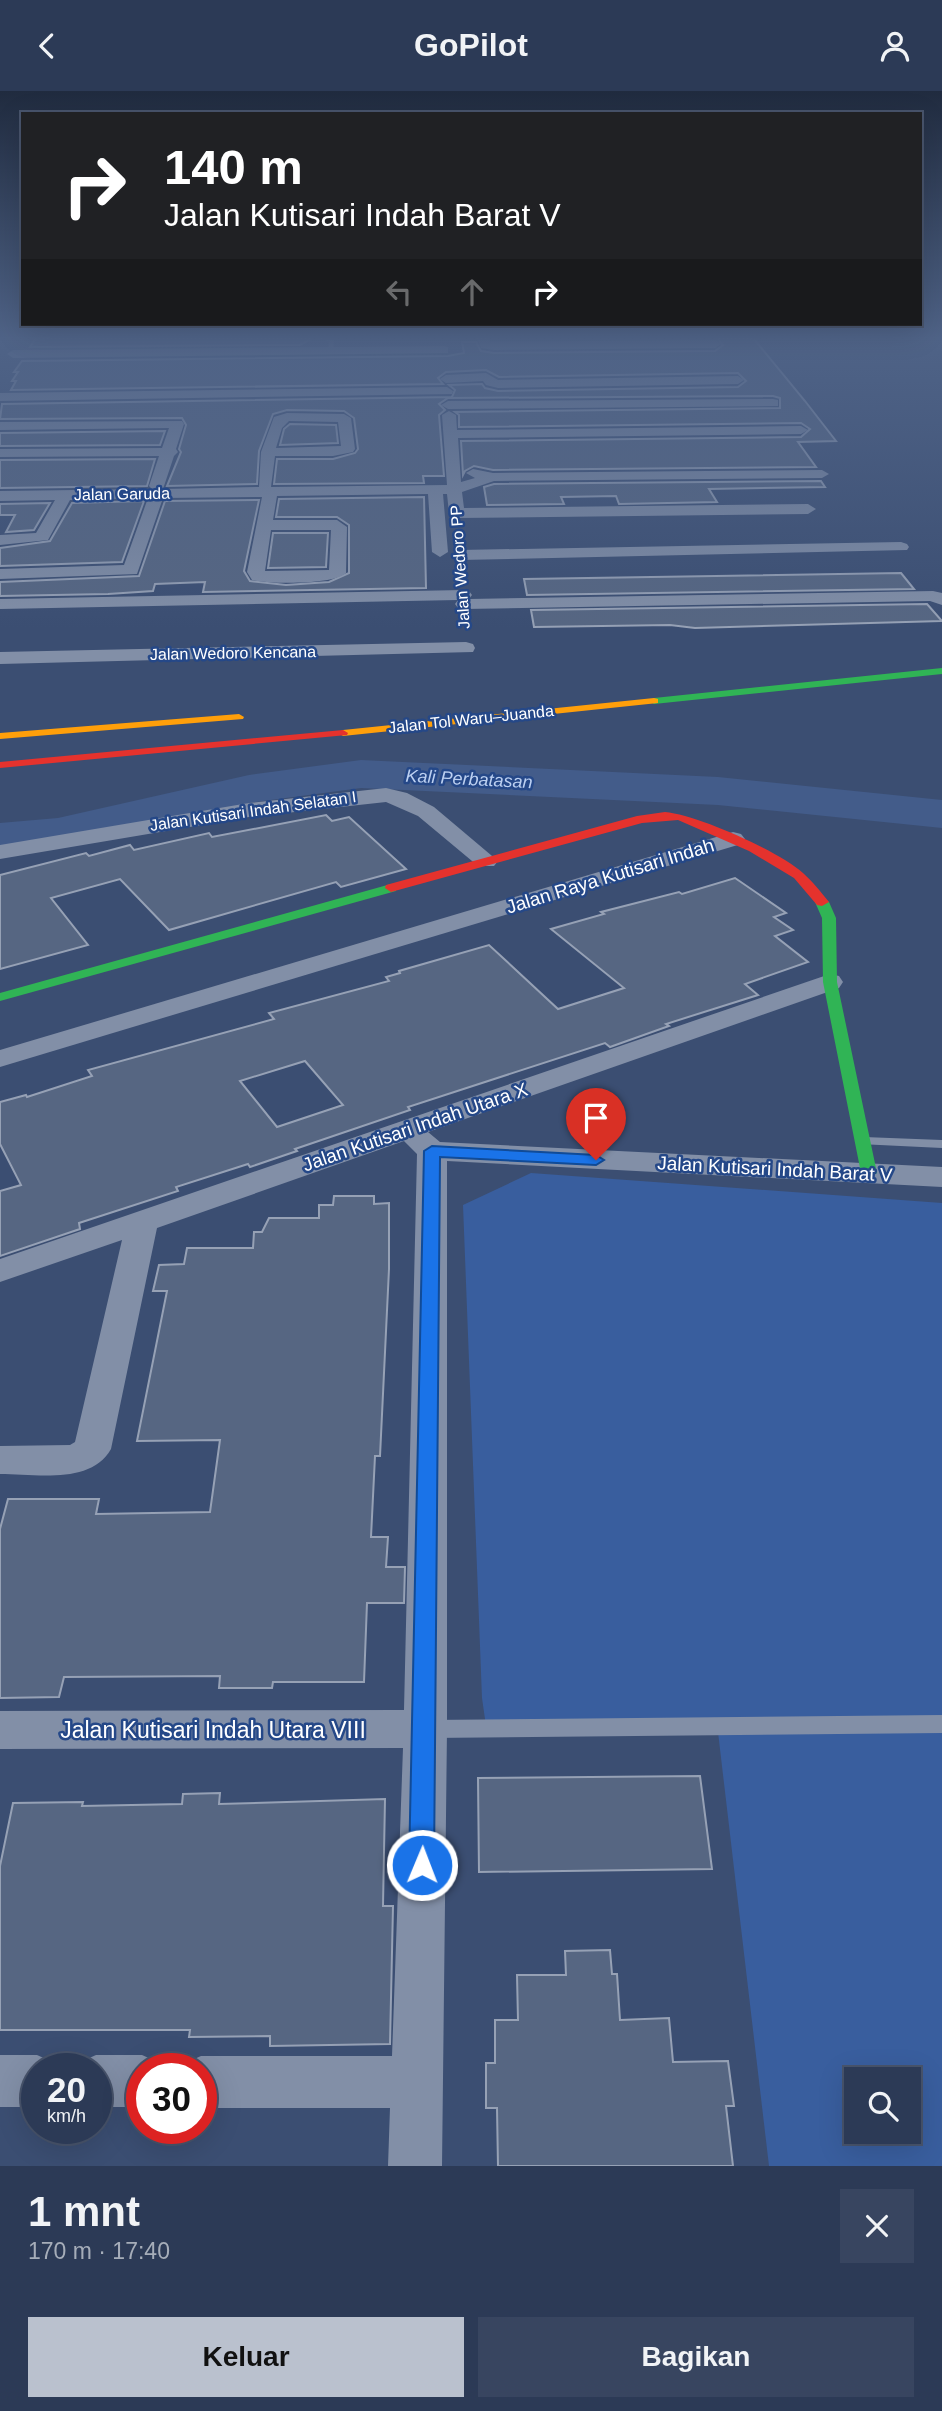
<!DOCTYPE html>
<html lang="id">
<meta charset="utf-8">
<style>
:root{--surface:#2c3a56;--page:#384560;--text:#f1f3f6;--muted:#a6adb9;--line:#48546c;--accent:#bac1ce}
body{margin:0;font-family:Arial,sans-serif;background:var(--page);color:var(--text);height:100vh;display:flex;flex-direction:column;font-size:26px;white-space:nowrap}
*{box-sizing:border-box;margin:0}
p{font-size:23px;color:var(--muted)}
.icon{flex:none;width:38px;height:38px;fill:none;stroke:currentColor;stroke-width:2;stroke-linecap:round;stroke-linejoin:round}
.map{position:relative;height:2075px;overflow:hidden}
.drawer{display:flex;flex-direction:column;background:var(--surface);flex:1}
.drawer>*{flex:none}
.guide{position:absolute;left:21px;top:21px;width:901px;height:214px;border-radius:0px;box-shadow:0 7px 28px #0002,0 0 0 2px var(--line);background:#202124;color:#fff;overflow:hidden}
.fabs{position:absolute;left:844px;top:1976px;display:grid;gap:14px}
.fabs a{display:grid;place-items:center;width:77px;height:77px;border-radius:0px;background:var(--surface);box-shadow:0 7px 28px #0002,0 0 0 2px var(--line);font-size:35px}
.speed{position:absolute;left:21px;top:1962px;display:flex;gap:14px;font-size:35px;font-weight:700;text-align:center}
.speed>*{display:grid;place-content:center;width:91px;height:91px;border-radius:50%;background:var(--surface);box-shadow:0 7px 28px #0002,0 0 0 2px var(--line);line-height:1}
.speed small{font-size:18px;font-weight:400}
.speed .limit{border:10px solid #d22;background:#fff;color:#111}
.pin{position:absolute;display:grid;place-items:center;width:60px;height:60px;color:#fff;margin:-72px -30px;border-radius:50% 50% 50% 0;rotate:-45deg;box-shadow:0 0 7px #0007}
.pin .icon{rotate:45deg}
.me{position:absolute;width:77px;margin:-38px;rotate:1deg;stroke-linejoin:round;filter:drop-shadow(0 0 5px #0008)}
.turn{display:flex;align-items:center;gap:24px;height:147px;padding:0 28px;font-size:32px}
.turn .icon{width:91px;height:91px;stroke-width:2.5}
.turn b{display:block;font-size:49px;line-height:60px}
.lanes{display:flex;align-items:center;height:66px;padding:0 28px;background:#0003;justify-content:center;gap:35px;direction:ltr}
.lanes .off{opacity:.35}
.round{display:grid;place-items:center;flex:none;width:74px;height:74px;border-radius:0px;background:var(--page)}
.head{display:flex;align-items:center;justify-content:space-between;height:119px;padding:0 28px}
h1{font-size:42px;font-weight:700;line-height:52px}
.action{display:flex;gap:14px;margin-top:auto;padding:14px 28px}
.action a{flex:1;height:80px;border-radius:0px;background:var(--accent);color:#111;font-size:28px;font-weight:700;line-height:80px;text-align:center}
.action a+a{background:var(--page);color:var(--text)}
header{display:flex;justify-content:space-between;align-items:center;height:91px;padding:0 28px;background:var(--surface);font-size:32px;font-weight:700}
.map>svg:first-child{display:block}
.green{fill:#395e9e;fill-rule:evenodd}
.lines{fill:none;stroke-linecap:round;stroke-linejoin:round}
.river{fill:#435c8a;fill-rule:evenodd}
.building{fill:#566682;stroke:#96a1b5;stroke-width:2;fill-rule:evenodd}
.lane{fill:#828fa7;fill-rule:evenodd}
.street{fill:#828fa7;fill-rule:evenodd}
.fast{fill:#30b455;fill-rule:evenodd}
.slow{fill:#ff9f0a;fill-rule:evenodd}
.jam{fill:#e5322d;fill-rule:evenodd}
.route{fill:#1a73e8;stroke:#114b97;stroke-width:2}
.labels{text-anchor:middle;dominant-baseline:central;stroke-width:5;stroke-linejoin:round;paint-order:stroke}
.far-street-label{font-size:16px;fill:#fff;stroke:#254888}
.far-water-label{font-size:18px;font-style:italic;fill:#bcd0f1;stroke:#254888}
.street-label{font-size:19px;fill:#fff;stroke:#254888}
.near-street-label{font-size:23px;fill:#fff;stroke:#254888}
</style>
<header><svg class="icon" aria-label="back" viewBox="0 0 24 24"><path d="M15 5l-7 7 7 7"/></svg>GoPilot<svg class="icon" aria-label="person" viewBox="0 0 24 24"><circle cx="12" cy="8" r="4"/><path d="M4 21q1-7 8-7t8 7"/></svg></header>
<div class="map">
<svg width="942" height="2075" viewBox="0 0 942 2075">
<rect width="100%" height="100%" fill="#3b4e72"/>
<!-- green -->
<path class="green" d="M531,1082L942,1112V2075H769L718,1641L487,1642L482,1607L463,1114ZM856,1988H908V2040H856Z"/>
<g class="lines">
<!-- river -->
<polygon class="river" points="361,669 718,686 942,709 942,737 718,714 361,697 249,712 58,757 0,762 0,732 58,727 249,684"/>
</g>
<!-- building -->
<g class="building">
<polygon points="36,247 313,247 300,254 30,256"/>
<polygon points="717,247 754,248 805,310 836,350 798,351 816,376 493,379 474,375 465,380 463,384 461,350 801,346 810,338 801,332 459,336 459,324 455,321 780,317 780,307 773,305 448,307 439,313 445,319 439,324 444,385 423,385 424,392 274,393 277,368 333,368 355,362 358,358 354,327 344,320 287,319 273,323 259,360 257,393 167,395 181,361 179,358 186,334 182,327 0,328 2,313 452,306 455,299 449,294 482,293 485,297 498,300 738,296 746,290 738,282 499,286 486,279 446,281 438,287 443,293 11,299 16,290 12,290 18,281 14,281 22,270 448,265 464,262 462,251 476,251 481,260 494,262 715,260 723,254"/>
<polygon points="290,333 336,334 338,352 280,354 284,338"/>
<polygon points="165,340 160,354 0,355 0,342"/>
<polygon points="155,368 147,395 0,397 0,369"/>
<polygon points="821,390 825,396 709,398 717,411 619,413 616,405 561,406 564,413 487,414 484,396 494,393"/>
<polygon points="424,406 426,497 203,501 205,491 155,493 153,500 108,503 0,505 0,491 139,485 165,410 259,409 244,480 250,490 286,494 329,491 349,482 349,434 337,426 276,426 279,408"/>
<polygon points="144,410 122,471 0,475 0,457 50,450 72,412"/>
<polygon points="50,412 34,439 6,441 15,424 0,424 0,413"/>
<polygon points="273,442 328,442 326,476 268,477"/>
<polygon points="901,482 914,498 527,504 524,488"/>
<polygon points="927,513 942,530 695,537 670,534 534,536 531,519"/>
<polygon points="326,724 332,730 349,726 406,778 341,796 336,791 169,839 120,788 51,807 88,854 0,878 0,784 86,762 89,765 130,754 134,759 209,742 212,746"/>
<path d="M735,787L786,822L774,826L793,839L775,845L808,871L745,893L758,904L666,933L669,935L610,956L605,952L408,1016L410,1019L295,1058L297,1060L250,1076L248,1073L176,1096L178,1100L79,1132L80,1138L0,1165V1100L21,1094L0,1053V1011L26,1004L27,1006L92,985L88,979L274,928L269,922L389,890L386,886L400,882L399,880L489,854L558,918L624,897L551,838L604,823L601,821L679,801L682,803ZM305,970L343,1014L277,1036L240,990Z"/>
<polygon points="334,1105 374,1105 374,1113 389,1112 389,1178 380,1365 375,1365 371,1446 388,1446 386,1476 405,1476 404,1512 367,1512 364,1591 273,1591 272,1597 219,1597 220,1585 64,1586 59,1606 0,1607 0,1438 8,1408 99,1408 96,1423 210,1421 220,1349 137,1350 167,1200 153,1200 159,1174 184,1173 187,1157 253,1157 254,1141 262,1141 269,1127 319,1127 319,1114 333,1114"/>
<polygon points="700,1685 712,1778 479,1781 478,1687"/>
<polygon points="220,1702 219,1713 385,1708 383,1815 393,1815 390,1953 270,1955 270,1945 189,1946 190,1939 0,1939 0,1775 13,1712 83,1711 82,1715 182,1713 183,1703"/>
<polygon points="610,1859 612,1883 617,1883 620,1929 669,1927 673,1971 728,1970 734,2015 726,2015 733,2075 498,2075 497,2017 486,2017 486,1972 495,1972 495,1929 518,1929 517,1884 566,1884 565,1860"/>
</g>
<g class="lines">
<!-- lane -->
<g class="lane">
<polygon points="316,247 334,248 333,261 328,260 329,250"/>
<polygon points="864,1046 942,1049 942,1057 859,1053 857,1050"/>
<polygon points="942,1624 942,1642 429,1647 422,1644 419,1638 422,1632 429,1629"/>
</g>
<!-- street -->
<g class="street">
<polygon points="477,247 489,247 490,251 494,251 715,249 721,253 715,257 494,259 481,257"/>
<polygon points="444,255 448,256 448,262 13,267 7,263 13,259"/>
<polygon points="486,282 498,289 738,285 744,289 738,293 498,297 486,294 483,290 446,292 440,288 446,284"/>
<polygon points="447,296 453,300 452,303 0,310 0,302"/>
<polygon points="773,308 778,309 778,315 448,318 441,314 448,310"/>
<path d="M449,320L456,324L457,339L801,335L808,339L801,343L458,347L461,391L475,387L466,382L473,378L493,382L822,379L829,383L822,387L494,390L462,401L464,417L808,413L816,418L808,423L457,427L449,422L447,403H443L448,461L440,466L432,461L428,403L277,405L273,429H337L347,436L346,482C334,494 269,493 252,489L247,481L262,406L163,407L137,483L0,488V478L124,474L148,407L70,409L48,449L0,454V444L36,442L55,409L0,410V400L152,398L149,395L159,365L0,366V358L162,357L169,337L0,339V331L182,330L184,333L176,358L178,361L174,365L163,398L259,396L261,361L274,326L287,322L344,323L351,327L355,358L353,361L333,365H275L271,396L447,394L442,324ZM289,330L338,331L341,355L276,357L282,337ZM271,439H331L329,479L265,480Z"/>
<polygon points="901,451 907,453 909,456 907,459 460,469 452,464 460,459"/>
<polygon points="463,499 469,500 472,504 469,508 933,500 942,502 942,514 930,510 464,518 458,517 455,513 458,509 0,518 0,508"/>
<polygon points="466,551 473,553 475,557 473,561 0,573 0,561"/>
<polygon points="386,697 407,702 434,716 498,770 494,775 478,775 418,725 386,711 249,726 0,768 0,754 249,712"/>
<polygon points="733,741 741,743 745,748 741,753 0,976 0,959"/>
<path d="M830,883L839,885L843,891L839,897L428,1041L440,1051L942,1076V1096L447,1070V1638L442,2075H388L390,2017H201V1978H181L183,1973L201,1965H392L403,1657L0,1658V1620L404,1619L417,1063L404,1050L157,1137L111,1358C91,1394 35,1383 0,1383V1355L70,1354L75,1351L122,1149L0,1191V1168Z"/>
<polygon points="0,1964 37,1964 55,1972 58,1978 37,1978 37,2016 0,2016"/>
<polygon points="96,1964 142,1964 160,1972 163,1978 142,1978 142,2016 96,2016 96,1978 75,1978 78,1972"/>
</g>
<!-- fast -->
<g class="fast">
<polygon points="942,577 942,583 654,613 649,610 654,607"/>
<polygon points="391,793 396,794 396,800 0,910 0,902"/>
<polygon points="822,807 829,811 836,827 837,891 877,1082 869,1087 861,1082 823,891 822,827 815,811"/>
</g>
<!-- slow -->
<g class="slow">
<polygon points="654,607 658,608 658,612 343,645 338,642 343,639"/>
<polygon points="239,623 244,626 243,628 0,648 0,642"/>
</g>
<!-- jam -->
<g class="jam">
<polygon points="343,639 348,642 347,644 0,677 0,671"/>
<path d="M665,721C698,724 778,760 803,782C812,790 821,801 829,811L822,815L817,814L794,787L749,760L678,729L642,732L391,801L385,797L386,794L637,725Z"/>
</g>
</g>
<!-- sky -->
<linearGradient id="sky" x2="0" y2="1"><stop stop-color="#202b3f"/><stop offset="0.46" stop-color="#4f6387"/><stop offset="1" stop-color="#4f6387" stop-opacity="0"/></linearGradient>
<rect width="942" height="537" fill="url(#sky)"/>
<!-- route -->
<polygon class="route" points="432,1055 596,1064 604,1069 596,1074 440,1066 434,1774 431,1782 422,1786 413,1782 409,1774 424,1060"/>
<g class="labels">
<!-- far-street labels -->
<g class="far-street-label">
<text transform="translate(122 403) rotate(-1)">Jalan Garuda</text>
<text transform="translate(460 476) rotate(-94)">Jalan Wedoro PP</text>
<text transform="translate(233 562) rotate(-1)">Jalan Wedoro Kencana</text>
<text transform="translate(471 628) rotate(-6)">Jalan Tol Waru–Juanda</text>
<text transform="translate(253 720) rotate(-8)">Jalan Kutisari Indah Selatan I</text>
</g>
<!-- far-water labels -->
<g class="far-water-label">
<text transform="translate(469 688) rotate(3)">Kali Perbatasan</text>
</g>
<!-- street labels -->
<g class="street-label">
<text transform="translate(610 785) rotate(-17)">Jalan Raya Kutisari Indah</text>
<text transform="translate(415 1036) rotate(-19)">Jalan Kutisari Indah Utara X</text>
<text transform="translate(775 1078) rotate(3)">Jalan Kutisari Indah Barat V</text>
</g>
<!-- near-street labels -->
<g class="near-street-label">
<text x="213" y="1639">Jalan Kutisari Indah Utara VIII</text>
</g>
</g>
</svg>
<div class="fabs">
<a><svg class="icon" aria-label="search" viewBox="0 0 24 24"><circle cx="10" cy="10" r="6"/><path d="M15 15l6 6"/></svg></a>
</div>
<div class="speed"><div>20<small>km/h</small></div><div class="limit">30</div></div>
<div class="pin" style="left:596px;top:1069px;background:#d93025"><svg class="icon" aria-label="arrive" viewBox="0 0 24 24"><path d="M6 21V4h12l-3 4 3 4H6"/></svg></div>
<svg class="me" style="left:422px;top:1774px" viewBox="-20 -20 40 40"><circle r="17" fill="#1a73e8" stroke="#fff" stroke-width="3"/><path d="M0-11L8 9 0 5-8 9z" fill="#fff"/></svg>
<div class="guide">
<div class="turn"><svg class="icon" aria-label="right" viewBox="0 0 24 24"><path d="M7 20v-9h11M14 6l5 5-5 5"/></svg><div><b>140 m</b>Jalan Kutisari Indah Barat V</div></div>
<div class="lanes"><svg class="icon off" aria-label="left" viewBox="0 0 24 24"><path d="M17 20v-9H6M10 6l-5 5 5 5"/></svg><svg class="icon off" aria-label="ahead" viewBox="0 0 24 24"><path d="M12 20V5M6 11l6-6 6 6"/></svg><svg class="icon" aria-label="right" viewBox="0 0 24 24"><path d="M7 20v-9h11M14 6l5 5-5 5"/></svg></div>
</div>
</div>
<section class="drawer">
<div class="head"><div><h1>1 mnt</h1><p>170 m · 17:40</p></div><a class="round"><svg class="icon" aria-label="close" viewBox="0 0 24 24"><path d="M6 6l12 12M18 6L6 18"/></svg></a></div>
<div class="action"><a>Keluar</a><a>Bagikan</a></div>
</section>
